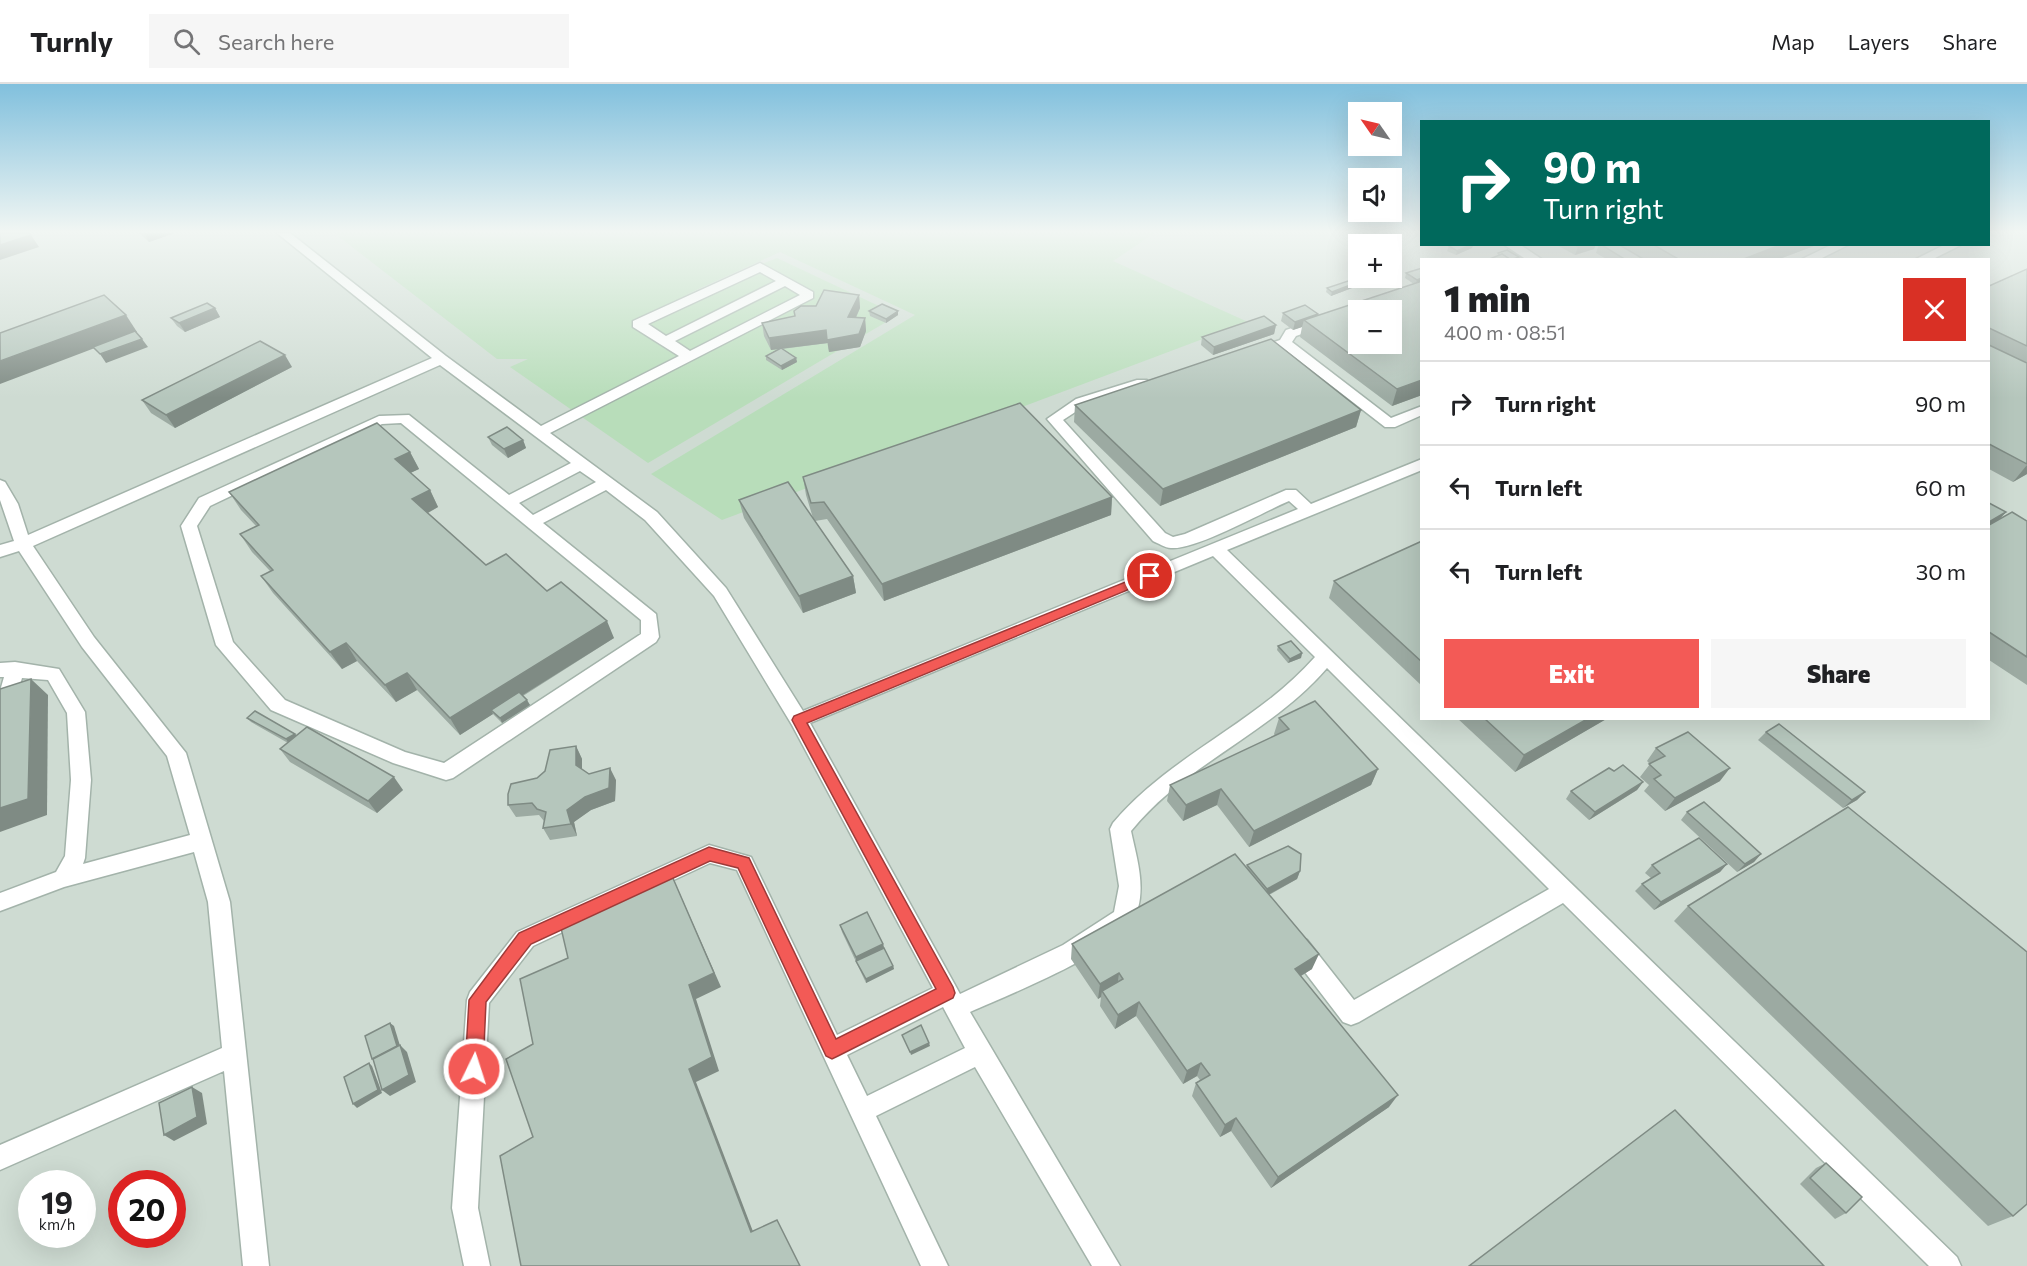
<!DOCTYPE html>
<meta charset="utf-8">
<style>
:root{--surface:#fff;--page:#f6f6f6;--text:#202124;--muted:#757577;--line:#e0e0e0;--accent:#f35a56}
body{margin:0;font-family:Commissioner,sans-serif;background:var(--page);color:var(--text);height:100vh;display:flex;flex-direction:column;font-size:22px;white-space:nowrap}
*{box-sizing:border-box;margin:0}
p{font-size:20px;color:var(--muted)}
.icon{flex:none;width:33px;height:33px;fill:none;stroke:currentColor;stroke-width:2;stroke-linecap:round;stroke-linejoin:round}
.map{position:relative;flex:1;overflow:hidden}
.details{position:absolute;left:1420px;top:174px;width:570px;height:462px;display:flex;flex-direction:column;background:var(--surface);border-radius:0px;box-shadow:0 6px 24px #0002}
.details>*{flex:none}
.hud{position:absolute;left:1420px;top:36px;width:570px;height:126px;border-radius:0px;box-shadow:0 6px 24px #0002;background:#00695c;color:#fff;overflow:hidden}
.needle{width:39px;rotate:304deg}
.tools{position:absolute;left:1348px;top:18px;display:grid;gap:12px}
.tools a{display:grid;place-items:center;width:54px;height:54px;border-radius:0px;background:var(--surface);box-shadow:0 6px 24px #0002;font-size:30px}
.speed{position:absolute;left:18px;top:1086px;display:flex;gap:12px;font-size:30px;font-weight:700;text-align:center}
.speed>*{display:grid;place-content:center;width:78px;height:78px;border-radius:50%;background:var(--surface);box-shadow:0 6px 24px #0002;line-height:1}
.speed small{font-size:15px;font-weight:400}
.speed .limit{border:9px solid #d22;background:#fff;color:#111}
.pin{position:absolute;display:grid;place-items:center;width:51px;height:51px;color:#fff;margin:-26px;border:3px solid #fff;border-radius:50%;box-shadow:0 2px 6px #0007}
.me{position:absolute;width:66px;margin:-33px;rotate:4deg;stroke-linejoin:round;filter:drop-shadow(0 0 4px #0008)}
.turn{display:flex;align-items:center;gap:21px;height:126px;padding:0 24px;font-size:27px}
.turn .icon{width:78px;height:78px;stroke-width:2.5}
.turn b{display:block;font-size:42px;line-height:51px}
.round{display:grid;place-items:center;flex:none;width:63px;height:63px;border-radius:0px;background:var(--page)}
.overview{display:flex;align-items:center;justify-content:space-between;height:102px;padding:0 24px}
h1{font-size:36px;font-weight:800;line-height:45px}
.cta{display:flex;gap:12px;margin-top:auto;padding:12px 24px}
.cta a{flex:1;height:69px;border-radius:0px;background:var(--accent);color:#fff;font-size:24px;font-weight:800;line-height:69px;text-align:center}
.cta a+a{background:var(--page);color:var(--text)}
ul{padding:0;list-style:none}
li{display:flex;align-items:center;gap:18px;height:84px;padding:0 24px;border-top:2px solid var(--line)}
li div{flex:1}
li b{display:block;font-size:22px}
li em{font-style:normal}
header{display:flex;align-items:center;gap:36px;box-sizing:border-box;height:84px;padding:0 30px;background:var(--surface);border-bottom:2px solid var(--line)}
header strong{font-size:28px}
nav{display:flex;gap:33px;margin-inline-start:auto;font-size:21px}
.search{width:420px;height:54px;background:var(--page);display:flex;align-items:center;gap:15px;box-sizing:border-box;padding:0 21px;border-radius:0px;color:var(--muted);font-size:22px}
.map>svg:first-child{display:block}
.built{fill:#cedbd2;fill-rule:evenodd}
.green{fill:#b8ddba}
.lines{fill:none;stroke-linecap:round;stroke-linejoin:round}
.minor-casing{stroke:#a3b3aa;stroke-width:3}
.minor{fill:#fff;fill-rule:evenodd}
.wall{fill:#9caaa2}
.shaded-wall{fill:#7f8b84}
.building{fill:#b5c6bc;stroke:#7f8b84;stroke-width:1.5;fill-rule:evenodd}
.route{fill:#f35a56;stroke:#9e3a38;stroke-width:1.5}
</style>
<header>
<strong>Turnly</strong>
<div class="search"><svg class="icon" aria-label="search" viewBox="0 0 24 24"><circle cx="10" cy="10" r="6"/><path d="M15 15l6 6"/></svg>Search here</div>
<nav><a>Map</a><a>Layers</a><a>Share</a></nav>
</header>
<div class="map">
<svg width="2027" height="1182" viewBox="0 0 2027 1182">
<rect width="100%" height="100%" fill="#e0ebe4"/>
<!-- built -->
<path class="built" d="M0,149H1422V160H1989V149H2027V1182H0ZM1359,160H1392V194H1359ZM1422,176H1989V634H1422ZM1359,226H1392V260H1359ZM32,1100H82V1150H32ZM122,1100H172V1150H122Z"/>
<!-- green -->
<polygon class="green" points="334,149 1155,149 1113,177 1248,238 722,436 651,390 915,231 780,168 683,212 777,174 898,231 648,379 510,283 528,275 497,275"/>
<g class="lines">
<defs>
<g id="minor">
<path d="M277,149H290L446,272L541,342L679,272L633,243V237L760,179L813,208V214L550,349L657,428L726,504L803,627L1298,425L1289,417C1263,428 1196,466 1171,464C1165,464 1158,459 1153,457L1047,335L1076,315L1137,296H1147V302L1086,321L1063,336L1165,449L1173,453L1185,450L1286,406H1296L1311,420L1422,375V386L1227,466L1957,1173L1961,1182H1929L1563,819L1359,938L1351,941L1343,938L1291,870L1288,863L1291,856L1299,853L1307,856L1354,916L1549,805L1327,584C1270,650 1185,680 1131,747C1136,771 1145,799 1138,824C1136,830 1132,839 1127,844C1098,875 1011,910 970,928L1120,1182H1092L975,983L876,1032L948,1182H921L737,786L710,779L533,862L489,919L478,1124L490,1182H464L452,1124L467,916L470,908L517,848L709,761L751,773L837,951L933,904L792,641L714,512L645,436L606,406L543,439L656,530L659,553L656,558L453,694L446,696L393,679L271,626L216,561L181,442L199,414L379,332L409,331L509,411L571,379L440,281L33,462L94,553L186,669L230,818L269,1182H243L224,987L0,1086V1061L222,964L208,818L194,768L64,803L0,827V809L56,788L65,772L71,696L67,629L48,596L22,594L11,631L0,634V607L4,593H0V579L15,578L59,585L85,628L91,696L85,774L83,780L190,751L167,672L82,563L19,467L0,473V461L14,457L0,416V396L5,398L18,420L28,451L432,274ZM760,188L776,197L666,252L648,240ZM785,202L800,211L690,267L675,257ZM401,339L641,536V550L444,679L405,668L285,616L233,558L197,442L210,422L382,340ZM580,387L596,398L533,431L519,419ZM1213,472L1315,573C1256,640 1170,671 1113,739L1110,745L1119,802L1114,828L1063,861L960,910L810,639ZM943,923L965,964L867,1012L847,971Z"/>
<polygon points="1503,160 1519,160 1543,176 1527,176"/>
<polygon points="1833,160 1850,160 1818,176 1800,176"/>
<polygon points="1946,160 1963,160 1931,176 1914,176"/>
<polygon points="1325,233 1330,234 1330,240 1296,252 1292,258 1391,334 1422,322 1422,331 1395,343 1385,343 1283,264 1255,271 1248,267 1280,256 1286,246"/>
</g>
</defs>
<!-- minor casing -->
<use href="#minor" class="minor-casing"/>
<!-- minor -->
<use href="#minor" class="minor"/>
</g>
<!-- wall -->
<g class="wall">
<polygon points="139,149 175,149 149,158"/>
<polygon points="1555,160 1596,160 1594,165 1575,171"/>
<polygon points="1599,160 1819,160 1777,176 1608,176 1596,169"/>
<polygon points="1449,162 1472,164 1456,171 1447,167"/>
<polygon points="1422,184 1422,311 1392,322 1300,253 1302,243 1293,246 1281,237 1283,229 1318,230 1317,232 1414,200 1405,194 1406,189"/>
<polygon points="2027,185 2027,390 2013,398 1989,385 1989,202"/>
<polygon points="1327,204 1352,204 1331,212 1326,208"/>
<polygon points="859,211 860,224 856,234 865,234 866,247 860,263 829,268 828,259 782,265 796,274 797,278 782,286 766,276 766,272 778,265 771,266 764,252 762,239 795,232 816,222"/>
<polygon points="215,224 220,233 185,248 177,242 171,234"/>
<polygon points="869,227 898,231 886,239 870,232"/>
<polygon points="1276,241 1274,250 1213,271 1201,261 1202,253"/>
<polygon points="292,283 175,344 151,329 142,316"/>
<polygon points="1075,321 1361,326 1356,343 1160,422 1074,338"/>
<polygon points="488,353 523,356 526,364 508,374 492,361"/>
<polygon points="410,368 419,385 410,389 430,406 438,423 428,429 486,481 547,507 614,554 523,612 530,621 502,639 493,630 460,651 417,606 396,618 357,577 342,585 273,509 261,492 270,487 252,468 240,450 256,442 241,426 229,408"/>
<polygon points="803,393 1112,413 1111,431 884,517 827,435 815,437 853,492 856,509 803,529 744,434 739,416 813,434 806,411"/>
<polygon points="1989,419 2006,428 1999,436 2027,437 2027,601 1989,576"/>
<polygon points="1422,457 1422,602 1329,514 1334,497"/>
<polygon points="1278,562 1302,569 1301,574 1288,579 1277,566"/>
<polygon points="247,634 295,650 297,652 403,706 377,729 290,678 280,665 288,659 251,638"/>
<polygon points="1279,634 1378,685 1371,701 1249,763 1217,721 1183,737 1167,717 1170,701 1275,652 1274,650"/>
<polygon points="1457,634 1608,634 1515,688"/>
<polygon points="1766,648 1865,708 1857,716 1843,724 1758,656"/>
<polygon points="576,662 582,675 582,685 589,690 616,696 615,717 591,726 574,738 577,752 550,756 543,744 544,737 539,731 516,733 508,721 537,694"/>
<polygon points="1656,664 1720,697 1665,727 1644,707 1649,701 1640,693 1650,680 1647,677"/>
<polygon points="1614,687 1643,698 1637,706 1589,736 1566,715 1571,707"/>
<polygon points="1687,728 1761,770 1754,778 1737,788 1681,736"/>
<polygon points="1727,780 1720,788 1654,826 1635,807 1642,800 1651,794 1645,789 1652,781"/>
<polygon points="1247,781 1300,787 1297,795 1269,811 1312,885 1301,892 1389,1023 1271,1104 1231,1047 1220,1053 1192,1012 1196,999 1200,996 1197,992 1183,1000 1136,932 1115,945 1100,922 1101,913 1098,915 1071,875 1072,860 1246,784"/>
<polygon points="1688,822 2013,1132 1988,1142 1674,837"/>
<polygon points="840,841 883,860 884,864 893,882 894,885 866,899 842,848"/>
<polygon points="1826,1079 1846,1129 1835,1135 1800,1100 1816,1084"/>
</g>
<!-- shaded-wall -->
<g class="shaded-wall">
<polygon points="144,149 175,149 149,158"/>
<polygon points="31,151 39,163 0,176 0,161"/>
<polygon points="1474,160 1472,164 1456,171 1457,167"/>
<polygon points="1586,160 1596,160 1594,165 1575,171 1578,163"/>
<polygon points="1783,160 1819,160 1777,176 1741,176"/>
<polygon points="1422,194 1422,197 1416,200 1417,196"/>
<polygon points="1353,200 1352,204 1331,212 1332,208"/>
<polygon points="859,211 860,224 850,246 848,233"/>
<polygon points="215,224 220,233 185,248 179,239"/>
<polygon points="898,227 898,231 886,239 886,235"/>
<polygon points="1318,230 1316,239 1304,236 1302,243 1293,246 1295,238"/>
<polygon points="126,231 137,248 0,300 0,277"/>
<polygon points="865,234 866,247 860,263 829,268 827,256"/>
<polygon points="1276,241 1274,250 1213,271 1214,263"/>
<polygon points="826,246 828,259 771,266 769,254"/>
<polygon points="142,255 148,263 106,279 100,270"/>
<polygon points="285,271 292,283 175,344 166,331"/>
<polygon points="796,274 797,278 782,286 781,282"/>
<polygon points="1422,296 1422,311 1392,322 1397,305"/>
<polygon points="1361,326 1356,343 1160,422 1163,405"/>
<polygon points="523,356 526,364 508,374 504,365"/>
<polygon points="410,368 419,385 404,392 395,375"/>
<polygon points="2027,381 2027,390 2013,398"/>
<polygon points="430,406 438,423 422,432 412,415"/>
<polygon points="1112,413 1111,431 884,517 882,500"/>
<polygon points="2006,428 1990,445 1989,446 1989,438"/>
<polygon points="853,492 856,509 803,529 799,512"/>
<polygon points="607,537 614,554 494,629 491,626 493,630 460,651 450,634"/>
<polygon points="346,559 357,577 342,585 330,568"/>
<polygon points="1302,569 1301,574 1288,579 1290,575"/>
<polygon points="407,589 417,606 396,618 385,601"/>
<polygon points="31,595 48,611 47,731 0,748 0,724"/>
<polygon points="527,616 530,621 502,639 500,634"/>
<polygon points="1589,634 1608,634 1515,688 1524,671"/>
<polygon points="295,650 299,654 289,660 286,655"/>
<polygon points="576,662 582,675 582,693 576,681"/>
<polygon points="610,684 616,696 615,717 591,726 574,738 577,752 571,740 567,726"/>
<polygon points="1730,684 1720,697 1665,727 1675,714"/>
<polygon points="1378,685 1371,701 1249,763 1254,747"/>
<polygon points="394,693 403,706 377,729 368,717"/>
<polygon points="1643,698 1637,706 1589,736 1595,728"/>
<polygon points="1221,705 1217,721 1183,737 1186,721"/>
<polygon points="1865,708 1857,716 1843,724 1852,716"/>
<polygon points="1761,770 1754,778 1737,788 1745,780"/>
<polygon points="1727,780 1720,788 1654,826 1661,818"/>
<polygon points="1300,787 1297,795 1264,813 1267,805"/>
<polygon points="672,792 721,903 696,915 719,987 696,998 757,1158 751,1148 689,985 689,901"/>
<polygon points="883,860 885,867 856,877 856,873"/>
<polygon points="1319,870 1312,885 1289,899 1295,885"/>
<polygon points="893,882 894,885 866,899 866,895"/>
<polygon points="1119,889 1117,904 1102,907 1101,913 1098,915 1100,900"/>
<polygon points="1139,918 1136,932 1115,945 1118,931"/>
<polygon points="390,939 394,942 401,965 376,979 372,975"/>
<polygon points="929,959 930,962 911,971 910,968"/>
<polygon points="400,961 407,968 416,998 390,1012 382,1006"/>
<polygon points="369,979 372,982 382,1009 357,1024 353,1020"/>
<polygon points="1201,979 1197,992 1183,1000 1187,987"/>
<polygon points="192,1003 202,1009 207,1040 174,1057 164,1051"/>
<polygon points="1398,1011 1389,1023 1271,1104 1278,1093"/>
<polygon points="1236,1034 1231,1047 1220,1053 1225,1041"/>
</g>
<!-- building -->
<g class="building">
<polygon points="0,149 29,149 31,151 0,161"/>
<polygon points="1453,160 1473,160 1457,167 1449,162"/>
<polygon points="1573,160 1586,160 1578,163"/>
<polygon points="1600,160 1618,160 1645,176 1626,176"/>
<polygon points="1652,160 1783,160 1741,176 1680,176"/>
<polygon points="1507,166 1519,173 1511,176 1502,170 1500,171 1498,169"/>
<polygon points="1502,170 1511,176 1487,176"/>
<polygon points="1422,184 1422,194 1417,196 1406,189"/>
<polygon points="2027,185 2027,262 1989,244 1989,202"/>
<polygon points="1348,197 1353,200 1332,208 1327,204"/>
<path d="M1422,197V296L1397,305L1304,236ZM1359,226H1392V260H1359Z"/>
<polygon points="824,206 859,211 848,233 865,234 859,250 827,256 826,246 769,254 762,239 795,232 794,227 801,222 816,222"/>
<polygon points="104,211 126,231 0,277 0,249"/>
<polygon points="207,219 215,224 179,239 171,234"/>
<polygon points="882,220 898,227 886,235 869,227"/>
<polygon points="1305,221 1318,230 1295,238 1283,229"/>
<polygon points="1264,232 1276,241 1214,263 1202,253"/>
<polygon points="135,247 142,255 100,270 93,263"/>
<polygon points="1271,255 1361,326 1163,405 1075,321"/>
<polygon points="260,257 285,271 166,331 142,316"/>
<polygon points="1989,261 2027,279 2027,380 1989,360"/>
<polygon points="781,264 796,274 781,282 766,272"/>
<polygon points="1020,319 1112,413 882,500 824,418 811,419 803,393"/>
<polygon points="377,339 410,368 395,375 430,406 412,415 486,481 506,470 547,507 561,498 607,537 450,634 407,589 385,601 346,559 330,568 261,492 273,486 240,450 259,441 229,408"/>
<polygon points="507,343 523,356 504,365 488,353"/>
<polygon points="788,398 853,492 799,512 739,416"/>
<polygon points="1989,419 2006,428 1989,438"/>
<polygon points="2012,428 2027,437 2027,573 1989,548 1989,441"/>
<polygon points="1422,457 1422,578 1334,497"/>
<polygon points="1291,557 1302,569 1290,575 1278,562"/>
<polygon points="31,595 28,715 0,724 0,605"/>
<polygon points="519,608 527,616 500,634 491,626"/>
<polygon points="1315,617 1378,685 1254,747 1221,705 1186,721 1170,701 1289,645 1279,634"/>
<polygon points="255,627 295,650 286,655 247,634"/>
<polygon points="1484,634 1589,634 1524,671"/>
<polygon points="1779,640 1865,708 1852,716 1766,648"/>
<polygon points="307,643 394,693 368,717 280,665"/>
<polygon points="1688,648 1730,684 1675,714 1654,695 1661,691 1649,680 1665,672 1656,664"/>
<polygon points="576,662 576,681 589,690 610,684 609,704 585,713 567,726 571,740 543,744 546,728 537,725 532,719 508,721 508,710 511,700 537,694 545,687 550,666"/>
<polygon points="1623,681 1643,698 1595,728 1571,707 1609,684 1614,687"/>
<polygon points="1704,718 1761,770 1745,780 1687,728"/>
<polygon points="1848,723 2027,868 2027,1120 2013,1132 1688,822"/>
<polygon points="1699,754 1727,780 1661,818 1642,800 1660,789 1652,781"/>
<polygon points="1288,762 1301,770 1300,787 1267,805 1247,781"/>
<polygon points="1235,770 1319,870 1295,885 1398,1011 1278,1093 1236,1034 1225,1041 1196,999 1210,991 1201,979 1187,987 1139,918 1118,931 1102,907 1123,895 1119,889 1100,900 1072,860"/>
<polygon points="672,792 714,889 689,901 712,973 689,985 751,1148 777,1136 800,1182 521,1182 500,1072 533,1053 506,975 533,960 520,895 568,874 561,844"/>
<polygon points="867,828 883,860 856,873 840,841"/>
<polygon points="884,864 893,882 866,895 856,877"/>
<polygon points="390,939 397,962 372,975 365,952"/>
<polygon points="921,941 929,959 910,968 902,951"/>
<polygon points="400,961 409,991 382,1006 373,975"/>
<polygon points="369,979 378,1006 353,1020 344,993"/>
<polygon points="192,1003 197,1033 164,1051 159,1019"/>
<polygon points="1675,1026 1824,1182 1469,1182"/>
<polygon points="1826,1079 1862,1113 1846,1129 1810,1094"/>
</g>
<!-- sky -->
<linearGradient id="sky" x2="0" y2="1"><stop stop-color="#81c0dd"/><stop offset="0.47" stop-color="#f1f6f3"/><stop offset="1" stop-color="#f1f6f3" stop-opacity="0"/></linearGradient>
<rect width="2027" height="314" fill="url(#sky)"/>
<!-- route -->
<polygon class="route" points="1150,488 1156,492 1154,495 807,639 953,903 955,909 953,914 838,972 832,975 826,972 738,784 710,777 531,860 486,918 483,985 480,991 474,994 467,991 465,985 469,916 519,849 709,763 749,774 836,955 936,905 792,636 794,632"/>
</svg>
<div class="tools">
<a><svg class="needle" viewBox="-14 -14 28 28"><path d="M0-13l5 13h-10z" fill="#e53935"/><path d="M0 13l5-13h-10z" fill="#757577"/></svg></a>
<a><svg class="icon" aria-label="sound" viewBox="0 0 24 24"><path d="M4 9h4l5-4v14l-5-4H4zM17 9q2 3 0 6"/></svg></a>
<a>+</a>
<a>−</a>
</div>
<div class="speed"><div>19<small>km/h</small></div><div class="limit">20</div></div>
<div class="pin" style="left:1150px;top:492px;background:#d93025"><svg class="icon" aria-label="arrive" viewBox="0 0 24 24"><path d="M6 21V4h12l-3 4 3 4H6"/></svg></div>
<svg class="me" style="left:474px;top:985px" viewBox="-20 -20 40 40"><circle r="17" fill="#f35a56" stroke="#fff" stroke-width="3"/><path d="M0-11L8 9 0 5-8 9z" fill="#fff"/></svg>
<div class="hud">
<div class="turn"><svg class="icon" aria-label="right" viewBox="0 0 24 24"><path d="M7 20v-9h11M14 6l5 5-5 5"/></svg><div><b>90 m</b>Turn right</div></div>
</div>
<section class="details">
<div class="overview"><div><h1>1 min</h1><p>400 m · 08:51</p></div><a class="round" style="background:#d93025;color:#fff"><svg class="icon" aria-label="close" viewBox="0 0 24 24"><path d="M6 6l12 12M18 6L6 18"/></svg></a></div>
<ul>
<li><svg class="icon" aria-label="right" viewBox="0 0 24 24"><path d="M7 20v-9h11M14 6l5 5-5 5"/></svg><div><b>Turn right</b></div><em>90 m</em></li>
<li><svg class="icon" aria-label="left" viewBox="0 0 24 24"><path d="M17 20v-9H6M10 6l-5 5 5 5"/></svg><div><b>Turn left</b></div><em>60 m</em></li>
<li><svg class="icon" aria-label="left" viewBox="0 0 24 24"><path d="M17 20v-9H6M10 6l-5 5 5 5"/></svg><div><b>Turn left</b></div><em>30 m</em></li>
</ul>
<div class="cta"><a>Exit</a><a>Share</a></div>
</section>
</div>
